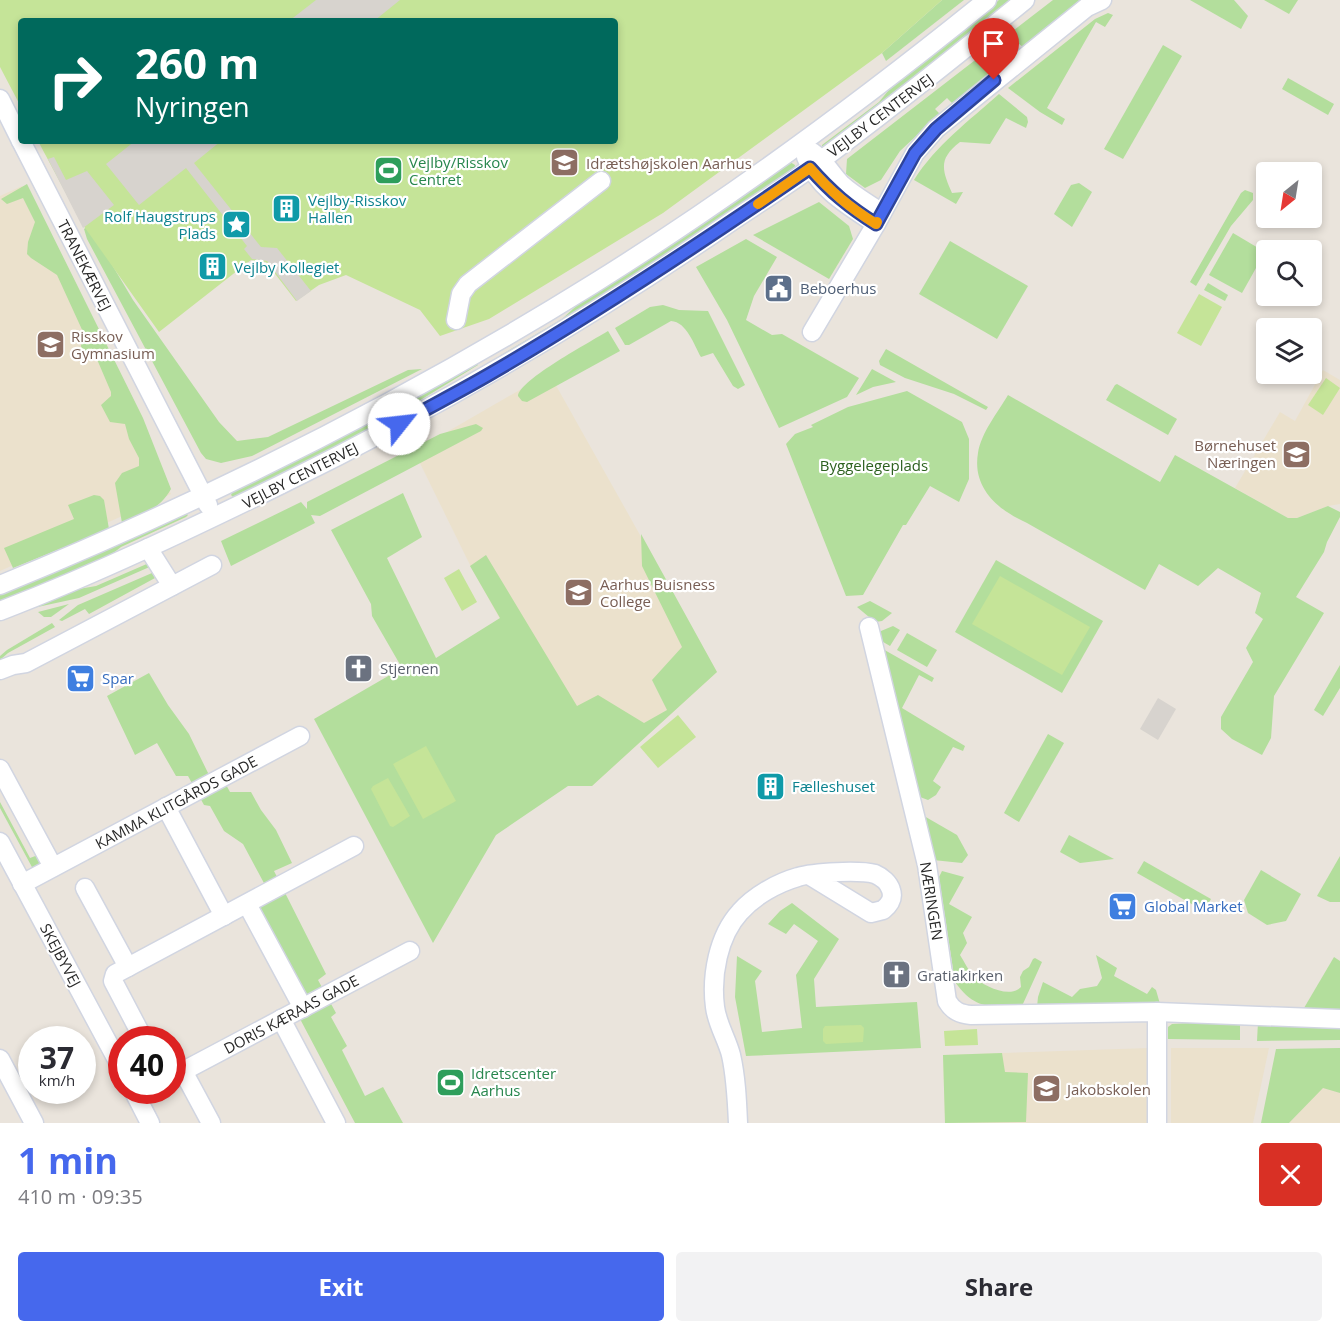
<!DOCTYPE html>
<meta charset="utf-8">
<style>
:root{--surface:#fff;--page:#f2f2f3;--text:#2b2b33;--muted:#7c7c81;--accent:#4668ed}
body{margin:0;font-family:"Open Sans",sans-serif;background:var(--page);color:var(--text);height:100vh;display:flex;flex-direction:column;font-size:22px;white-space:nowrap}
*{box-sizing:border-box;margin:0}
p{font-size:20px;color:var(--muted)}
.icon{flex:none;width:33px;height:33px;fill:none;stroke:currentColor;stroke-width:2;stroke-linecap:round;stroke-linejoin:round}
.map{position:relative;height:1123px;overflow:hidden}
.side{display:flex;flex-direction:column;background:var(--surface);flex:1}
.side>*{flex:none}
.top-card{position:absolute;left:18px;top:18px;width:600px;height:126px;border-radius:6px;box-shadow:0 3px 9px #0003;background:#00695c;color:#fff;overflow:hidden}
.needle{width:39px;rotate:210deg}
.buttons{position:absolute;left:1256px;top:162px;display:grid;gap:12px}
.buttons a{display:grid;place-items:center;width:66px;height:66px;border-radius:6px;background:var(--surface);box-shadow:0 3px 9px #0003;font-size:30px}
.speed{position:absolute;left:18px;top:1026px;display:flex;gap:12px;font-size:30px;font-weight:700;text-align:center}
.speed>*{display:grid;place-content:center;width:78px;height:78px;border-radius:50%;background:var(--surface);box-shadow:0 3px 9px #0003;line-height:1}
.speed small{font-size:15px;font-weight:400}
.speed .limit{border:9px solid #d22;background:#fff;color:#111}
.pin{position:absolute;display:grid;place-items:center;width:51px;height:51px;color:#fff;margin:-62px -26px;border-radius:50% 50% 50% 0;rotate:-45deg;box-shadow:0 0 6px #0007}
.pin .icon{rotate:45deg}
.me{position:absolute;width:66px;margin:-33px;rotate:61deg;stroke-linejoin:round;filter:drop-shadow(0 0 4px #0008)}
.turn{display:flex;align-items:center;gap:21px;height:126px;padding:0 18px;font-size:27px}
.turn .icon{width:78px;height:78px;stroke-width:2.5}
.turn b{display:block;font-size:42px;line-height:51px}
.round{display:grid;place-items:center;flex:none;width:63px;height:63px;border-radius:6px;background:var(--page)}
.headline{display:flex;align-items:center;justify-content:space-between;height:102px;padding:0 18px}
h1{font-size:36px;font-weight:700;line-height:45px;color:var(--accent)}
.action{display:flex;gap:12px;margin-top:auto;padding:12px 18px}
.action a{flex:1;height:69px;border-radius:6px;background:var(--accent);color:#fff;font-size:24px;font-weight:700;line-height:69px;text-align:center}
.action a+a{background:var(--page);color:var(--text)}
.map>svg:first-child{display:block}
.education{fill:#ebe1cc}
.green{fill:#b3de9c}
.pitch{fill:#c5e498}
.plaza{fill:#d7d3ce}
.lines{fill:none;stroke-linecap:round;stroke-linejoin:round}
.minor-casing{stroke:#d1d5e1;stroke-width:21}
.minor{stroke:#fff;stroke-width:18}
.route-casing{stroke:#2e449a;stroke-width:15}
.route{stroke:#4668ed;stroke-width:10}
.slow{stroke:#f59e0b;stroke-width:10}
.labels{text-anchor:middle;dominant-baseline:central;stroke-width:4.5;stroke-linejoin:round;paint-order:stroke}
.street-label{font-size:15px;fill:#292929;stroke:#fff}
.leisure-label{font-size:15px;fill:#27864d;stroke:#fff;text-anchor:start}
.education-label{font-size:15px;fill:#785e54;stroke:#fff;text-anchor:start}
.culture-label{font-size:15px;fill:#0d838f;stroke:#fff;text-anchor:start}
.service-label{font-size:15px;fill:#4e5e75;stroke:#fff;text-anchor:start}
.park-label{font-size:15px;fill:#2d611f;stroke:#fff}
.worship-label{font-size:15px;fill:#5b616d;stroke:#fff;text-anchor:start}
.shop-label{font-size:15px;fill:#366cbe;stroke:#fff;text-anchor:start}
</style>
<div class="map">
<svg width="1340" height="1123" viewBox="0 0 1340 1123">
<rect width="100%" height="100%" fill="#eae4dc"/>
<!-- education -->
<g class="education">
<polygon points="22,186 171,494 0,571 0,196"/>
<polygon points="1323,370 1340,380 1340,504 1328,506 1297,518 1288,518 1235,488 1280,412 1295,421"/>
<polygon points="549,373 717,672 592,786 471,567 414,451"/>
<polygon points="1149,1048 1149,1123 945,1123 943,1055"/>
<polygon points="1171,1048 1269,1048 1253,1123 1171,1123"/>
<polygon points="1323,1087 1340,1093 1340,1123 1289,1123"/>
</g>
<!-- green -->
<g class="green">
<polygon points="942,0 964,0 886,61 882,53"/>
<polygon points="999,0 1016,0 822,148 822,145 879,102 892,86"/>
<polygon points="1053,0 1085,0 1024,48 1018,43 1007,52 1013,59 956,107 947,98 935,109 940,114 900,151 881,180 865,188 846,174 847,159"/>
<polygon points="1190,0 1234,0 1248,16 1241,29"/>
<polygon points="1264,0 1298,0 1289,14"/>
<polygon points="1108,13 1113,15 1105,27 1096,22 1047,108 1065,119 1062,125 1040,112 1008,88 1095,19"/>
<polygon points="1163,45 1182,56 1123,159 1104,149"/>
<polygon points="1288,78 1334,104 1328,115 1282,89"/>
<path d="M999,94L1027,117L1028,122L1026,128L1006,118L990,144L960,142C938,159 942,170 952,193L963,192L956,204L914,180C936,145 969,121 999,94Z"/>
<polygon points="790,162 795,165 794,170 561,324 501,357 501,355 562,319 587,296"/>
<polygon points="1079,183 1092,192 1072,227 1054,214 1071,185"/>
<path d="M27,184L143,418L171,489C159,510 144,513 122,523L115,483L122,473L139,466V458L129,439L125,424L110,422L101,405L111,396V392L96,357L93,354H85C78,347 82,342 84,334L57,275L31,258L27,254L28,242L35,222L23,198L7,204L1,199Z"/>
<polygon points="1245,190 1253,193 1253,200 1231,226 1196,286 1190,282 1241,193"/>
<polygon points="819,202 849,226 853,239 829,279 753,235"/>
<polygon points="117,205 108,258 133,300 219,422 237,441 268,437 408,370 422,369 252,456 221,463 206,459 201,453 87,239 84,229"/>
<polygon points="1233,233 1265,252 1242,293 1209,275"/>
<polygon points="746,239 777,257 754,296 746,320 772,335 782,334 859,378 847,397 779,428 727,320 696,267"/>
<polygon points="950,241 1028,286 997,339 919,294"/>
<polygon points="1208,283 1228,295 1225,301 1204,290"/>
<path d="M663,305L679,310L708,311L745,385L738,389L733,386L713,353L701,357C694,345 687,322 671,321L629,345H625L615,328L650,307Z"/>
<path d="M608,331L620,351L527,402L522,401L518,396C519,380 592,341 608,331Z"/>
<polygon points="886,349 988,407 986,410 954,394 905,378 880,365 879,361"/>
<polygon points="477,363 478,365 414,404 396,419 235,499 231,495 233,491"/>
<polygon points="872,369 896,382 873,387 856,395"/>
<polygon points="1117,384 1177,419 1168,435 1106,400 1115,385"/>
<polygon points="907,391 962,422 969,439 969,479 959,502 930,486 906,525 903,525 863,595 846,596 786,444 795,434 813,427 811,425 848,407"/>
<path d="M1008,395L1160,482L1175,455L1288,518H1297L1328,506L1340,512V517L1327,542L1324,552L1296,597L1324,613L1274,696L1271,738L1262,755L1232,739L1221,729V717L1253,662L1246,648L1263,619L1255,613L1261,593L1218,568L1198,586L1159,564L1145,590L1027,523C998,510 972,488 978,453C981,433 998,412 1008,395Z"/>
<polygon points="476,424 483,428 481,431 320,516 311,515 315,523 231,566 221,541 301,502 307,509 307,502 440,434"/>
<polygon points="403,493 422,537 387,558 436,658 500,618 470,566 486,555 577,706 598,695 644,723 667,710 652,680 682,647 642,566 641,534 717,672 592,786 568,786 496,835 433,943 314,719 402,668 372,616 371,604 331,530"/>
<polygon points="94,495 100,496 104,500 109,529 13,568 4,548 74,519 68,505"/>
<polygon points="185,512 188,515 186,517 121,547 102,562 0,602 0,592"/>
<polygon points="996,560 1103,621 1062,693 955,632"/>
<polygon points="149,563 154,565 79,598 33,608 67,591 96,586"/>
<polygon points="152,573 155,578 89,614 85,609 62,621 59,620 78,605"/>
<polygon points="870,601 892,613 882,621 875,622 857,607"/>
<polygon points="69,604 51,617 44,617 38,612"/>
<polygon points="52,623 55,627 8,653 0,660 0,656 7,650"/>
<polygon points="893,626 900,630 890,646 878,639 881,631"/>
<polygon points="907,633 937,650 927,667 897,650"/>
<polygon points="881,648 934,678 932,682 919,675 902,708 965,746 963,751 953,747 933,781 941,787 936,795 928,800 920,797"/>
<polygon points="1340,665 1340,688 1323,716 1314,710"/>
<polygon points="149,673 168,705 189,734 209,775 218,770 230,792 251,792 261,810 276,830 292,863 274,871 326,974 318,980 336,1013 331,1017 347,1046 342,1050 365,1096 383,1087 403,1123 355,1123 299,1017 259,911 260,906 272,898 243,844 224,831 210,806 204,805 188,776 176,776 157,743 135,755 107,696"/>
<polygon points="1048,734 1064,743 1019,822 1004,813"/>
<polygon points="0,802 30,858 38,855 40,863 37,868 33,869 0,808"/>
<polygon points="924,816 957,835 968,855 962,863 933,860"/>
<polygon points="1069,835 1114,859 1080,863 1060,852"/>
<polygon points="1340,856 1340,902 1330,902 1317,896"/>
<polygon points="1144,861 1211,899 1204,911 1137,873"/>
<polygon points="1261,870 1301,894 1286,921 1267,925 1248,913 1244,900"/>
<path d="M942,871L964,877L949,904L972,917L963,933L967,943L960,955C964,961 968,970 973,976C983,986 1010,999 1021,987L1020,977L1023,971L1029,967L1033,959L1035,958L1042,962L1022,1006C990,1006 976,1011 955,982L939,877Z"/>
<polygon points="792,903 839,939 814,979 816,1007 917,1002 921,1048 746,1056 735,997 737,956 762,971 755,981 762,1032 802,1028 796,975 818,941 794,924 786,934 768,924 780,911"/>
<polygon points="1096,955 1117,968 1114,976 1147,994 1152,987 1156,990 1160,1004 1037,1007 1038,997 1043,982 1072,997 1080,989 1097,986 1102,978"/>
<polygon points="1334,957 1340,961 1340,1011 1304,1008"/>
<polygon points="1240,1020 1240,1040 1168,1039 1168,1027 1172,1024"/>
<polygon points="1258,1022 1340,1026 1340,1040 1257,1041"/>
<polygon points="1340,1048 1340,1093 1323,1088 1289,1123 1261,1123 1276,1049"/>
<polygon points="1002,1053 1005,1072 1028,1073 1026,1122 945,1123 943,1055"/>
</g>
<!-- pitch -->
<g class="pitch">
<polygon points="0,0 942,0 882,53 663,213 489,319 440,336 420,310 346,275 319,285 296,301 266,262 251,260 159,332 83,225 38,141 615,141 615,21 21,21 21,107 0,67"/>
<polygon points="1199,294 1222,307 1201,346 1177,333"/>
<polygon points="1326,378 1340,388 1323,415 1308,405"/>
<polygon points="459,569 477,602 462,611 444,578"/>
<polygon points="1000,576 1090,627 1062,675 972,624"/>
<polygon points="678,715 696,737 658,768 640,747"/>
<polygon points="426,746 456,801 423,819 393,764"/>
<polygon points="388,778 410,816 393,827 390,826 371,789 373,786"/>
<polygon points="861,1025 864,1028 863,1042 826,1044 823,1041 823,1029 825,1026"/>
<polygon points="977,1029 978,1045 945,1046 944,1031"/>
</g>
<!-- plaza -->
<g class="plaza">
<polygon points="316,0 400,0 374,21 289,21"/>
<polygon points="135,141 221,141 194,163 261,247 277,248 311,291 297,301 267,261 252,259 244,249 247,246 186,168 139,205 106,164"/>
<polygon points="54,157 66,180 87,171 114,205 83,228 48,159"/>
<polygon points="1158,698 1176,709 1158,740 1140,729"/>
</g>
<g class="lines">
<defs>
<g id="minor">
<polyline points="0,99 21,141"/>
<polyline points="21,141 208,505"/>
<path d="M812,152C825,161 831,174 842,185C854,196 869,204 882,213"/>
<path d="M806,157C817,188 850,207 876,224"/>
<polyline points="456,320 461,294 468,284 601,181"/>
<polyline points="812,332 876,224 915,153 936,129 1087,7 1102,0"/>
<polyline points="148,548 172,586"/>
<path d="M0,585C205,501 405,401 593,284C731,198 861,102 987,0"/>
<path d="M0,611C96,574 188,530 280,485C437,408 588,320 732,221C759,203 786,186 812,167C885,113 955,57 1025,0"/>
<path d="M869,627L927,865L947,1001C953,1011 960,1014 971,1015L1157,1012L1340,1019"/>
<polyline points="0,670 13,665 26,663 212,565"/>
<polyline points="0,769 53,867"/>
<polyline points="166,807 224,916"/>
<polyline points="0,842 122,1069"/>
<polyline points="22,884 300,736"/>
<polyline points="85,888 128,967"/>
<polyline points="247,904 303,1008"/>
<polyline points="1157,1012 1157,1123"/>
<polyline points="281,1019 336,1123"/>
<polyline points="144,1040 113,981 115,974 354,846"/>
<polyline points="0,1059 34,1123"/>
<polyline points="183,1071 211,1123"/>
<polyline points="172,1077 410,951"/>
<polyline points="133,1090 150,1123"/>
<path d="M738,1123C737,1100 736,1077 731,1055C727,1039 717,1024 715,1007C711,976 718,936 740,912C754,896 777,883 798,877C814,872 860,870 875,874C882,877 889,883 891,890C894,899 889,905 883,910L871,913L809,875"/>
</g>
</defs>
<!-- minor casing -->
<use href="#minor" class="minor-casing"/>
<!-- minor -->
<use href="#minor" class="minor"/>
</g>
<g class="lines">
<defs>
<path id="route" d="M399,424C431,406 463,390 495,371C603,308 707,239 810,168C831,192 849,207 876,224L915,153L936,129L994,80"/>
</defs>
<!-- route casing -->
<use href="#route" class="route-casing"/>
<!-- route -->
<use href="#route" class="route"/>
<!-- slow -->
<path class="slow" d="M758,204L810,168C831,192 849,207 876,224L877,222"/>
</g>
<!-- icons -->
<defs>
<symbol id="school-square" viewBox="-11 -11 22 22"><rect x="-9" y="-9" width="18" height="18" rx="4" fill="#8d6e63" stroke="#fff"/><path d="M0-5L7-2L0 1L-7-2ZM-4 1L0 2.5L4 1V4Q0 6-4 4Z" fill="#fff"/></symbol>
<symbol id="stadium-square" viewBox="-11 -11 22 22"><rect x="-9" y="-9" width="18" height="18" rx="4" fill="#2e9e5b" stroke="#fff"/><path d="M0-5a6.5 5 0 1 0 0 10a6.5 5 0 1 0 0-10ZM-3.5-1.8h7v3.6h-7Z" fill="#fff"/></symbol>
<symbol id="building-square" viewBox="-11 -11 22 22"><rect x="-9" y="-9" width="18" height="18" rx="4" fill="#0f9aa8" stroke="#fff"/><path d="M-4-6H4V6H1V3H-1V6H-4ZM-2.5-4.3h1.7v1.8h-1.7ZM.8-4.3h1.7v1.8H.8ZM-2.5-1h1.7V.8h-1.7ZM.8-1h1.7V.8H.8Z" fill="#fff"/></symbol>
<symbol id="sight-square" viewBox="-11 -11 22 22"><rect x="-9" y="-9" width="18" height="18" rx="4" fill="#0f9aa8" stroke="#fff"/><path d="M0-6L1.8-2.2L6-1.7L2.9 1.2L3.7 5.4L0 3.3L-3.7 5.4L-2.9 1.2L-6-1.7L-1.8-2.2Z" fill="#fff"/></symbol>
<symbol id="civic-square" viewBox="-11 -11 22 22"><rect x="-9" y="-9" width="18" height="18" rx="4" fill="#5c6f8a" stroke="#fff"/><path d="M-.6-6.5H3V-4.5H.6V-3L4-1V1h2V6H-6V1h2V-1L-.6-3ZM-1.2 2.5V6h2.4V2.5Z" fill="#fff"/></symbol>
<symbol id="university-square" viewBox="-11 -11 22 22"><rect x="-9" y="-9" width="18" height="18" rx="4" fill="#8d6e63" stroke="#fff"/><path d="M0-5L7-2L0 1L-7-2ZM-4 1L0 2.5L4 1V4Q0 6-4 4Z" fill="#fff"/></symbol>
<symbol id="church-square" viewBox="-11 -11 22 22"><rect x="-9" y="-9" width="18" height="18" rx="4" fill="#6b7280" stroke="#fff"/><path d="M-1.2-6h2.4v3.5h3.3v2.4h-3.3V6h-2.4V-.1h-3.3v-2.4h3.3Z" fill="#fff"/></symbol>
<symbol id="supermarket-square" viewBox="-11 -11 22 22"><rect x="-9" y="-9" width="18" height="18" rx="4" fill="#3f7fe0" stroke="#fff"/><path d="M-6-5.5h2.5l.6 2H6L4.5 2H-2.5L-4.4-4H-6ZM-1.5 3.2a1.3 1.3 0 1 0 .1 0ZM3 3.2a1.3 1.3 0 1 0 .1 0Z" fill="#fff"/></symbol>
</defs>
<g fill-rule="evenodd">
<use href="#school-square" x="548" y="146" width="33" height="33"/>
<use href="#stadium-square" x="372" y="154" width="33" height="33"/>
<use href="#building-square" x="270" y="192" width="33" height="33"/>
<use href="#sight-square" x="220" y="208" width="33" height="33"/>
<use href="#building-square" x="196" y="250" width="33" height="33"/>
<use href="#civic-square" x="762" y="272" width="33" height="33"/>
<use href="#school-square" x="34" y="328" width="33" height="33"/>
<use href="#school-square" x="1280" y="438" width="33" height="33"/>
<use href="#university-square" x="562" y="576" width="33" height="33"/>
<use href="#church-square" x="342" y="652" width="33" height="33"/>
<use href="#supermarket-square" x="64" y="662" width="33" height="33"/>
<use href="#building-square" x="754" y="770" width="33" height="33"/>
<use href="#supermarket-square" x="1106" y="890" width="33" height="33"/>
<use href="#church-square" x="880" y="958" width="33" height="33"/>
<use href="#stadium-square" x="434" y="1066" width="33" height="33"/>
<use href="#school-square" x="1030" y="1072" width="33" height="33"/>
</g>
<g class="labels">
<!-- street labels -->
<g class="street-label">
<text transform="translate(880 115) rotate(-37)">VEJLBY CENTERVEJ</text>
<text transform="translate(85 265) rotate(63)">TRANEKÆRVEJ</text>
<text transform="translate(300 475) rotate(-27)">VEJLBY CENTERVEJ</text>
<text transform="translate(176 802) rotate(-28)">KAMMA KLITGÅRDS GADE</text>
<text transform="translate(932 901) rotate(81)">NÆRINGEN</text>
<text transform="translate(61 955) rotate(62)">SKEJBYVEJ</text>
<text transform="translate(291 1014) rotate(-28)">DORIS KÆRAAS GADE</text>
</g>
<!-- leisure labels -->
<g class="leisure-label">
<text x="409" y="162">Vejlby/Risskov<tspan x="409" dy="17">Centret</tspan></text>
<text x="471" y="1073">Idretscenter<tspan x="471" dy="17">Aarhus</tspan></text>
</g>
<!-- education labels -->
<g class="education-label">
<text x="586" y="163">Idrætshøjskolen Aarhus</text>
<text x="71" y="336">Risskov<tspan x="71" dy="17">Gymnasium</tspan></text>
<text x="1276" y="445" text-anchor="end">Børnehuset<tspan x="1276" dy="17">Næringen</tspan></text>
<text x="600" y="584">Aarhus Buisness<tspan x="600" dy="17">College</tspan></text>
<text x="1067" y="1089">Jakobskolen</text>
</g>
<!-- culture labels -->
<g class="culture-label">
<text x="308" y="200">Vejlby-Risskov<tspan x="308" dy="17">Hallen</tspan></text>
<text x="216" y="216" text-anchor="end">Rolf Haugstrups<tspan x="216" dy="17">Plads</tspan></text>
<text x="234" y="267">Vejlby Kollegiet</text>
<text x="792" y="786">Fælleshuset</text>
</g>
<!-- service labels -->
<g class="service-label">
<text x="800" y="288">Beboerhus</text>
</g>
<!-- park labels -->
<g class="park-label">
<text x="874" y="465">Byggelegeplads</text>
</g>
<!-- worship labels -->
<g class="worship-label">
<text x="380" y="668">Stjernen</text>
<text x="917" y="975">Gratiakirken</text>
</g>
<!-- shop labels -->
<g class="shop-label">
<text x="102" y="678">Spar</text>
<text x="1144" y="906">Global Market</text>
</g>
</g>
</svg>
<div class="buttons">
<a><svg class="needle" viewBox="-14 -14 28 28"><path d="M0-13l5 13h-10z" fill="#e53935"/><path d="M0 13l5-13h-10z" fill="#7c7c81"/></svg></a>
<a><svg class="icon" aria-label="search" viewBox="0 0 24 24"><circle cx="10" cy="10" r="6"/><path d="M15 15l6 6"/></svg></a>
<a><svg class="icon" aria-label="layers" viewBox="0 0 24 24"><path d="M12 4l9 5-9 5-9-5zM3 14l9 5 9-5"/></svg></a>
</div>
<div class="speed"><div>37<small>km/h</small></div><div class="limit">40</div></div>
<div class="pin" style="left:994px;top:80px;background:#d93025"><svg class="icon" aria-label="arrive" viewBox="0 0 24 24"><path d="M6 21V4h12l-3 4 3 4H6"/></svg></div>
<svg class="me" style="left:399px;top:424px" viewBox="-20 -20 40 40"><circle r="19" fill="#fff"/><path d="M0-13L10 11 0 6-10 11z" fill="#4668ed"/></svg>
<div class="top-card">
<div class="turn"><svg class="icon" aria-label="right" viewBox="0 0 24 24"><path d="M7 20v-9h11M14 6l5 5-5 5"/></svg><div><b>260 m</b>Nyringen</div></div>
</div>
</div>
<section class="side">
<div class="headline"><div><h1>1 min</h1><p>410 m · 09:35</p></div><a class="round" style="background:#d93025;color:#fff"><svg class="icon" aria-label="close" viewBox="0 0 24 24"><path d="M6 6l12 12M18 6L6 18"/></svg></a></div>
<div class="action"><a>Exit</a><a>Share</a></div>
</section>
